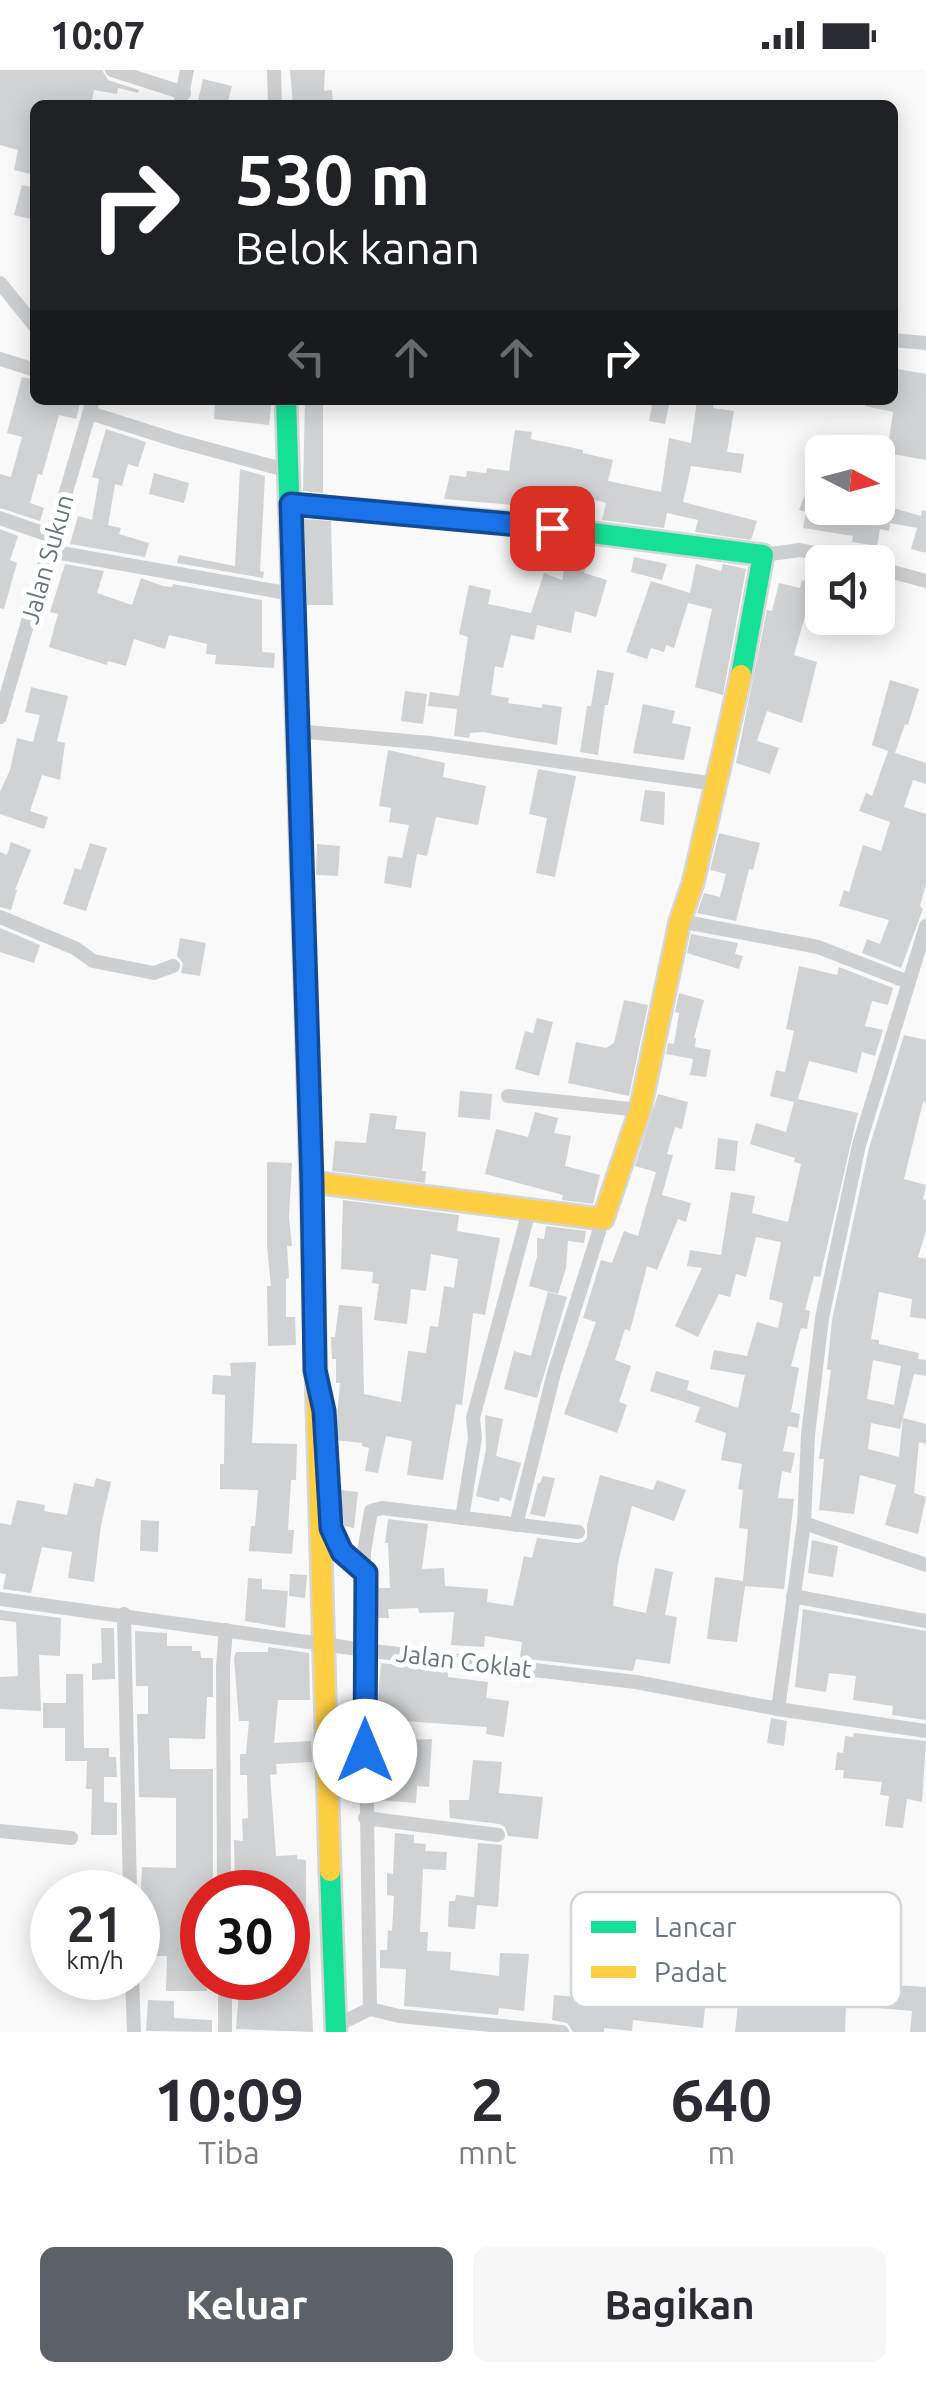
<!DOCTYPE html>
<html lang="id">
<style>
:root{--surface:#fff;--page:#f7f7f7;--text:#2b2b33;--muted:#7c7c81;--accent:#5c6169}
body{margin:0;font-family:Ubuntu,sans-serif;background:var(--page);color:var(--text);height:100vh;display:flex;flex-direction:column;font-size:38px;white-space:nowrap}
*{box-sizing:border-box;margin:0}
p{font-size:32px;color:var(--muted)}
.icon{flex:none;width:55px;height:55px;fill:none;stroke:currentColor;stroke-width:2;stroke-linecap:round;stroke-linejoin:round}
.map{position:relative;height:1962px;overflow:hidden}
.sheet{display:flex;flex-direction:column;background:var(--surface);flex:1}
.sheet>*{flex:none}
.guide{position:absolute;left:30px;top:30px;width:868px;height:305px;border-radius:15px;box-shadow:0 5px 25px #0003;background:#202124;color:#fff;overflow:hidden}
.needle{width:65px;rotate:96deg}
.tools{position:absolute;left:805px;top:365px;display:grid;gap:20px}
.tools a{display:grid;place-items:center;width:90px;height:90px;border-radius:15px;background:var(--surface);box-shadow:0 5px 25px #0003;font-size:50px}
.speed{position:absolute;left:30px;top:1800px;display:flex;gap:20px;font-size:50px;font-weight:700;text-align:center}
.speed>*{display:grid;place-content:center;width:130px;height:130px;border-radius:50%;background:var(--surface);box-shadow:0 5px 25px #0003;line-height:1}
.speed small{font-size:25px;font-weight:400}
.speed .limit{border:15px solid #d22;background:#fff;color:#111}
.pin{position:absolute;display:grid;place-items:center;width:85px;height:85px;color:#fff;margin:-42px;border-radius:20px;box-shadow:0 5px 15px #0006}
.me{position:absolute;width:110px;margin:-55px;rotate:0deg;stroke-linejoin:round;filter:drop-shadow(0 0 8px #0008)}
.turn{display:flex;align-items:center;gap:35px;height:210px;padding:0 40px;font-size:45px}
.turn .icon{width:130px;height:130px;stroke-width:2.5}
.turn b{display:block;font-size:70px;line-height:85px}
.lanes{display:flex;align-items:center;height:95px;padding:0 40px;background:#0003;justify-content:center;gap:50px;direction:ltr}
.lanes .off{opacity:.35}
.eta{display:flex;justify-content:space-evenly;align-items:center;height:170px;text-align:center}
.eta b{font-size:60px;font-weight:600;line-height:70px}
.cta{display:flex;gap:20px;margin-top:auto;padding:20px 40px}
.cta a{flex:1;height:115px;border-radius:15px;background:var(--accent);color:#fff;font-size:40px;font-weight:600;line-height:115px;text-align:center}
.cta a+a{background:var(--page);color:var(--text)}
.status{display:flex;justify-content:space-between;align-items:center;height:70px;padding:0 50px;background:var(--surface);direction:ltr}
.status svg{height:28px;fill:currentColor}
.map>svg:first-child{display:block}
.building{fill:#d0d2d3;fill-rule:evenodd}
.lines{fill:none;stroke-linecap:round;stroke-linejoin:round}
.fast-casing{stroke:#d5d6d7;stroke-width:25}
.slow-casing{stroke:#d5d6d7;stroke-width:25}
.street{stroke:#cecfd0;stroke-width:14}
.fast{stroke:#16e098;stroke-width:20}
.slow{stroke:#ffcf43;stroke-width:20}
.route-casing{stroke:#114b97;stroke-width:25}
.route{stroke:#1a73e8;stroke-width:18}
.labels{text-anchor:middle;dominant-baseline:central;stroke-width:10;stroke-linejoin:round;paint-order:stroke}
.street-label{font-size:25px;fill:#657683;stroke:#fff}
.key{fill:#fff;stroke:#d1d6da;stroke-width:2.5}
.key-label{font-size:28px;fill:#657683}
</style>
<div class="status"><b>10:07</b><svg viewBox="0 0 49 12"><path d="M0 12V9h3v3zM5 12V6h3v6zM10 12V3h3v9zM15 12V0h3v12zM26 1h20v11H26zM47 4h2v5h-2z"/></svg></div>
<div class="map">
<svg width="926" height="1962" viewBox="0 0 926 1962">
<rect width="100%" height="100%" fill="#f9f9f9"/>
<!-- building -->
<g class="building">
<polygon points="0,0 102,0 108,10 139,20 138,23 118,18 117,24 94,20 91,35 35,35 35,105 14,100 18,80 0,75"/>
<polygon points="290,0 325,0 324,21 332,20 333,35 293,35"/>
<polygon points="203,9 232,16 227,35 197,35"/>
<polygon points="22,115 35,118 35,150 14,145"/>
<polygon points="892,298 926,304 926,390 887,383 893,342 865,336 865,330 892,330"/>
<polygon points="22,307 35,310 35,330 80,334 76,349 59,345 42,405 38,404 30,433 44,438 40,451 0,438 0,404 11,407 22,367 7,363"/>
<polygon points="215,330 272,330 269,355 214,349"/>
<polygon points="305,330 323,330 323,423 303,421"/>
<polygon points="653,330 670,330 665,354 649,351"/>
<polygon points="697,330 714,330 713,338 734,341 727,382 744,384 741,403 691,396 683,432 757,451 751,470 695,462 698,450 667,443 664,458 602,450 606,433 577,425 573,447 522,440 523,436 444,429 450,405 466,407 467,401 486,403 487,398 509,401 515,360 532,362 531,369 583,380 583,383 613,390 608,411 661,422 669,368 691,373"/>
<polygon points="106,359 146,372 138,397 128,394 122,416 115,414 108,455 121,458 119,464 149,473 145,487 70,474 78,446 92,450 99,409 92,407"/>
<polygon points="240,399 265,406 260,501 264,502 263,508 177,493 179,485 235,496"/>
<polygon points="154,403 189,413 184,433 149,424"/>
<polygon points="809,414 822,417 820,430 822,438 868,438 893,442 893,438 921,446 922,440 926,441 926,483 911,479 917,458 890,453 889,461 880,459 877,476 852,472 853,466 803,458 806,442 799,440"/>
<polygon points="304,449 331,451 333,535 307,535"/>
<polygon points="0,459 18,466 10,490 17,493 4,539 0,538"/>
<polygon points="570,475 589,483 584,503 607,510 596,547 575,541 571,563 537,555 534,570 511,565 503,598 495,596 491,625 509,628 508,633 542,638 542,634 562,637 557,675 483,662 470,663 469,668 454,666 457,639 428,636 430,622 459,626 468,567 459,564 469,515 491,520 488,534 531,543 544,503 562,510"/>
<polygon points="634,487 667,494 662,510 631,502"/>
<polygon points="65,494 104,501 97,523 132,535 141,508 163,516 172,517 173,514 262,530 262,582 275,583 274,598 215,594 216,585 206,584 207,574 169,565 165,579 134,569 126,596 108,591 107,595 49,577 58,544 50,542"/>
<polygon points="696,494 721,501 723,494 746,499 723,625 695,617 712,539 688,533 674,578 666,575 664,582 651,578 647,589 626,582 651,511 690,523"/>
<polygon points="802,510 822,515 822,548 806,543 794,585 817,592 802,653 767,641 757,671 779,678 770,704 736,693 767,540 772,541 779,513 800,518"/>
<polygon points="597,600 614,603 608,635 605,635 598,685 580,682 587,636 591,636"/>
<polygon points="890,610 919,619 908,655 905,654 895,683 926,693 926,714 913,710 904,737 926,744 926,814 920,836 923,839 901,898 862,883 867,869 880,874 889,850 839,836 844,820 849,822 863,775 881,781 890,752 859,741 866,723 872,726 888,681 872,675"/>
<polygon points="31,617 68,626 57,671 65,673 60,710 42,705 30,741 48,747 44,759 0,744 0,722 10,700 17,668 33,672 40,645 25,642"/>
<polygon points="405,621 427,624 423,654 401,651"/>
<polygon points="643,634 675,641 672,653 691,657 684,690 633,683"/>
<polygon points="388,680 445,693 443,707 486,716 478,755 436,747 427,786 417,784 411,818 384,813 388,786 402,788 409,755 389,752 391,738 379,736"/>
<polygon points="538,699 576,706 555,807 536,803 547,748 529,744"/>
<polygon points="645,720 665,722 664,755 640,751"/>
<polygon points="719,763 760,773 753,800 749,799 736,851 697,843 704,823 720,827 726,804 710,800"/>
<polygon points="11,772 31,780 15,820 17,820 11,840 0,837 0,782 7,785"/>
<polygon points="90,773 107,778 86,841 63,834 75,798 81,800"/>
<polygon points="317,774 340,776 338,806 316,805"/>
<polygon points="0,858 40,875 34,893 0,882"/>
<polygon points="691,864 738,873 735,884 743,886 739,899 687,883"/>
<polygon points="180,868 206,873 200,906 181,903 183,893 177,886"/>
<polygon points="799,896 837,905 839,897 893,918 888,935 872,931 865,956 883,960 875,986 862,982 857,1003 809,991 798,1029 858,1043 820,1207 814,1206 805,1240 810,1241 807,1259 801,1258 791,1296 799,1298 791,1342 800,1344 798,1358 788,1356 783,1381 795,1383 791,1403 782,1401 778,1428 794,1429 784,1519 745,1516 737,1572 707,1569 715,1507 743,1511 748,1459 739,1458 743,1420 738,1419 742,1394 721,1390 726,1363 695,1352 700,1337 650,1321 656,1301 689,1311 687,1320 738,1338 745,1305 710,1299 714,1280 747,1286 757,1252 778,1258 783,1233 769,1229 781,1172 756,1167 746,1207 736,1204 730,1227 719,1224 698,1267 675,1256 702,1198 687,1196 690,1180 721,1185 731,1122 755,1126 752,1143 788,1152 801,1094 794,1092 795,1088 750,1074 756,1053 786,1062 794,1032 770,1026 776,1000 785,1002 794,961 786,959"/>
<polygon points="679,923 704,930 694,968 696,968 695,977 711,980 706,1007 690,1005 693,989 666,984 668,973 674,974 679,943 675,942"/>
<polygon points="624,930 648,935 629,1026 568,1013 576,972 606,978 614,973"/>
<polygon points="537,948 553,952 539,1006 515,999 525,961 533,963"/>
<path d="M904,965L926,970V1033L923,1032L904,1109L926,1115L923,1129L926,1130V1161L918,1187L926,1189V1249L910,1247L912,1229L879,1222L871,1269L879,1270V1274L919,1283L918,1289L926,1290V1306L914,1304L900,1359L871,1353L868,1379L899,1387L903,1348L926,1354V1374L919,1372L914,1423L926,1427L918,1464L885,1455L896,1415L860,1405L854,1444L819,1440L824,1389H819L831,1300L827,1299L832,1250L869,1078ZM873,1290L901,1296L894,1335L867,1329Z"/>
<polygon points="460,1021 492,1024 490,1050 458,1047"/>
<polygon points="658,1024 688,1032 682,1059 675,1057 667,1084 673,1085 662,1125 691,1133 686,1152 678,1149 657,1200 647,1196 630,1261 625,1259 615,1290 631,1296 619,1332 627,1335 617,1363 564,1344 596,1252 583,1248 601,1190 612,1193 624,1161 638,1166 644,1144 656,1102 635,1096"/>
<polygon points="535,1042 558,1048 554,1063 571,1066 565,1096 600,1105 593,1134 562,1130 563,1125 485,1104 496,1059 528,1067"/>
<polygon points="370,1043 397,1046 395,1059 426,1062 422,1101 426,1101 425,1113 332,1101 335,1071 366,1073"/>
<polygon points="718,1068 738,1071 735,1101 715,1099"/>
<polygon points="267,1092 292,1093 289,1147 292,1176 287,1176 289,1208 286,1209 286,1247 295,1247 296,1275 268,1276 267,1216 271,1216 267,1176"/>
<polygon points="343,1130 459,1145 457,1161 500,1168 485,1245 473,1243 462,1335 456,1334 443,1410 407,1405 412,1371 386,1366 378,1403 365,1401 369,1378 362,1376 362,1373 335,1370 340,1313 336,1313 336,1289 332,1289 331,1267 335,1267 339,1235 362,1237 364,1324 401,1332 408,1281 426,1283 430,1256 438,1257 444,1216 454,1218 458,1189 431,1184 426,1221 411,1219 407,1254 374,1250 379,1214 372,1213 373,1202 341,1199"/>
<polygon points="546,1156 586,1161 584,1173 568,1171 566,1198 558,1224 529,1216 537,1187 537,1168 544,1169"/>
<polygon points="548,1222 567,1227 537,1328 504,1319 514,1281 531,1286"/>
<polygon points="256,1292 252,1373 297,1374 296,1410 291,1410 288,1460 294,1460 292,1484 249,1481 251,1456 255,1456 258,1420 220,1419 220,1394 224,1394 225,1325 212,1324 213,1305 231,1306 230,1293"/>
<polygon points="485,1345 503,1349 496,1386 521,1393 511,1431 500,1427 499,1432 476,1426 486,1380"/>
<polygon points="600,1405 653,1420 657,1410 686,1420 674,1451 632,1436 618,1493 613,1536 646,1543 655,1498 673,1502 665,1545 677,1547 670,1594 636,1589 633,1601 520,1588 522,1572 485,1566 484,1577 451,1575 454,1542 419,1543 418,1538 388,1539 389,1548 375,1548 375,1518 390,1518 388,1473 385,1473 388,1449 428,1454 422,1499 444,1498 445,1516 488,1519 487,1532 513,1536 524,1486 532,1488 537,1468 577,1473 583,1472 587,1468 587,1455"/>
<polygon points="543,1406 555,1408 545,1447 530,1444 538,1413 540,1413"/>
<polygon points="96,1408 111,1412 101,1455 94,1512 68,1508 72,1482 42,1477 31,1523 3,1519 6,1504 0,1503 0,1453 11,1455 17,1430 45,1435 44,1441 67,1445 74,1413 94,1417"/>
<polygon points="340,1420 358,1422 354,1458 344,1456"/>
<polygon points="141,1450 159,1451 158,1482 140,1481"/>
<polygon points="812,1470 838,1476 833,1507 808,1503"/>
<polygon points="290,1504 307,1505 305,1528 289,1526"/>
<polygon points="248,1508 262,1509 262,1519 288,1521 285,1558 245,1551"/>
<polygon points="803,1539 926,1561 926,1650 892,1645 893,1636 853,1630 856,1606 829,1603 826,1622 795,1617"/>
<polygon points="0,1540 61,1548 60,1586 39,1585 41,1641 0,1639 0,1607 18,1606 16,1552 0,1550"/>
<polygon points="101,1558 114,1558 115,1609 92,1610 92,1594 102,1593"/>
<polygon points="135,1561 167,1563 167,1576 192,1576 192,1581 200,1581 201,1588 213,1588 213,1627 207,1627 205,1669 169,1668 170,1699 213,1699 213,1822 202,1822 202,1908 207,1908 207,1921 166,1921 167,1886 148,1886 148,1878 138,1878 138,1862 149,1863 151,1834 140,1834 142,1797 176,1798 176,1728 139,1727 137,1644 148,1644 148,1616 136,1616"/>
<polygon points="268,1577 309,1583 310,1630 278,1630 274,1673 311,1671 312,1692 276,1694 277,1704 270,1705 276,1786 297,1785 297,1789 306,1790 306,1871 309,1871 313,1962 236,1959 240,1908 288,1908 288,1822 235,1822 234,1770 243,1771 242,1749 248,1748 247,1705 240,1705 240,1684 246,1684 249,1651 239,1651 234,1588 236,1582 268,1582"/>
<polygon points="381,1593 448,1601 448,1607 488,1612 486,1628 509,1631 504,1667 486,1664 487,1657 376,1649"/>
<polygon points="66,1604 83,1604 84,1678 109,1678 109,1687 116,1687 117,1707 104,1707 104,1732 117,1733 117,1765 91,1765 92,1719 86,1719 87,1691 65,1691 65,1658 43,1658 43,1633 66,1633"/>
<polygon points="771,1648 787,1651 784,1676 767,1673"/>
<polygon points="854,1663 926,1671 922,1732 907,1729 903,1758 885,1756 889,1726 880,1725 882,1712 843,1708 844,1700 835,1700 837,1682 843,1683 845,1666 853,1667"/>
<polygon points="432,1669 429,1717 417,1716 416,1733 377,1730 380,1671"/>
<polygon points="473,1690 502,1692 499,1723 543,1727 538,1769 508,1766 505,1757 499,1754 450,1748 449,1730 469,1730"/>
<polygon points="395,1763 414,1765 414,1773 426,1774 425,1781 447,1782 446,1800 423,1799 420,1862 428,1862 427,1881 451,1882 450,1900 499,1906 500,1883 529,1884 524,1941 499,1938 498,1945 404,1936 406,1899 380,1898 380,1880 387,1880 388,1860 392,1861 394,1826 387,1825 387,1803 393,1804"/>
<polygon points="478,1773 502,1775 498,1837 477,1835 475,1859 448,1857 449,1831 455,1831 456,1825 474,1827"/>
<polygon points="768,1908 804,1909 803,1930 822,1932 846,1933 848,1912 926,1917 926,1962 910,1962 912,1941 846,1935 845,1962 735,1962 739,1925 766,1928"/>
<polygon points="612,1915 665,1917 664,1924 706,1928 703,1958 633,1950 632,1961 604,1958 604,1962 573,1962 567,1953 552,1950 554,1925 611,1930"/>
<polygon points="148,1930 174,1931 174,1948 212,1950 212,1962 146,1961"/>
</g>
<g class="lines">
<defs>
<g id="fast">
<polyline points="286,330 306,945"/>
<polyline points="291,434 515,453 763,485 741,605"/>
<polyline points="330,1801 336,1962"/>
</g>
<g id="slow">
<polyline points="306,945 330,1801"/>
<polyline points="312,1112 603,1149 640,1040 680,851 693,813 741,605"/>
</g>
</defs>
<!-- fast casing -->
<use href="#fast" class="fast-casing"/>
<!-- slow casing -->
<use href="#slow" class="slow-casing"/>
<!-- street -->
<g class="street">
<polyline points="112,0 184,23"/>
<polyline points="274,0 275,35"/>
<polyline points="180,35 187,0"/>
<polyline points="0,213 35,256"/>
<polyline points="892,270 926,273"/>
<polyline points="0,289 35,300"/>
<polyline points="90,343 175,370 289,401"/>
<polyline points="0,448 54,467"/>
<polyline points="50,481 292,524"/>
<polyline points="763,485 800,480 857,492"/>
<polyline points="878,498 926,511"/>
<polyline points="0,647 93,330"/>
<polyline points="296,661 430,673 716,714"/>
<polyline points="0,847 75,878 93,891 154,903 173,896"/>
<polyline points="680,851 818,877 908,912"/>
<polyline points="508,1026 640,1040"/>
<polyline points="327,1427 336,1472 365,1503"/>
<polyline points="462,1448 475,1368 473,1348 529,1141"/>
<polyline points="804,1453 926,1495"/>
<polyline points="516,1455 554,1303 603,1149"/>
<polyline points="793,1526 926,1551"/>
<polyline points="0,1529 365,1580 636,1612 778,1639 926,1661"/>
<polyline points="124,1544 130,1822"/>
<polyline points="778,1639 804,1453 808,1365 822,1248 859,1075 926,856"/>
<polyline points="365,1748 498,1765"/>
<polyline points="0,1761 71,1768"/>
<polyline points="224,1822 223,1596 226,1560"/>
<polyline points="132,1908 134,1962"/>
<polyline points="225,1908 225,1962"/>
<polyline points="370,1939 399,1946 562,1962"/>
<polyline points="335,1956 370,1939 364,1548 364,1482 371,1441 382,1438 578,1462"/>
</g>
<!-- fast -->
<use href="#fast" class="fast"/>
<!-- slow -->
<use href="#slow" class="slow"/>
</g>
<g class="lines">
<defs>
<polyline id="route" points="365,1681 366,1503 342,1482 331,1458 324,1341 315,1300 312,1112 291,434 552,458"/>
</defs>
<!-- route casing -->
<use href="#route" class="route-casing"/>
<!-- route -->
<use href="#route" class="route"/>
</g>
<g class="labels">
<!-- street labels -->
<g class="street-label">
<text transform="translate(47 489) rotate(-74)">Jalan Sukun</text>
<text transform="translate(464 1591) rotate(7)">Jalan Coklat</text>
</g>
</g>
<!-- legend -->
<rect x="571" y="1822" width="330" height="115" rx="15" class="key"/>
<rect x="591" y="1851" width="45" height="12" fill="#16e098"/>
<rect x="591" y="1896" width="45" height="12" fill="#ffcf43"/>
<g class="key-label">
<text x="654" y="1867">Lancar</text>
<text x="654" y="1912">Padat</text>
</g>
</svg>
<div class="tools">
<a><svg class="needle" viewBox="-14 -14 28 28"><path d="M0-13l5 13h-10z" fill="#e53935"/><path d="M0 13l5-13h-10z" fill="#7c7c81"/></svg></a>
<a><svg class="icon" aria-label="sound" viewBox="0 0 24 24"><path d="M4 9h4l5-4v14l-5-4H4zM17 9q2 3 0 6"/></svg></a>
</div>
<div class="speed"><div>21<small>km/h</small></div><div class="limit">30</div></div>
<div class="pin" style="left:552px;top:458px;background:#d93025"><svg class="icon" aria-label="arrive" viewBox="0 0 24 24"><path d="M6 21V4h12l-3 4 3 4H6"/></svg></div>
<svg class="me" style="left:365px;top:1681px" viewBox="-20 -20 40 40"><circle r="19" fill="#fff"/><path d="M0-13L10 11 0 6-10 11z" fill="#1a73e8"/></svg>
<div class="guide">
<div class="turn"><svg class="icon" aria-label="right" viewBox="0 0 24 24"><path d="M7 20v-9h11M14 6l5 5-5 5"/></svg><div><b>530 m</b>Belok kanan</div></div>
<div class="lanes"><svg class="icon off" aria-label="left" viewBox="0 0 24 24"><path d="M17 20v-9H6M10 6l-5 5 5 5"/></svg><svg class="icon off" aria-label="ahead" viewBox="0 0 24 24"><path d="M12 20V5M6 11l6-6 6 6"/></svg><svg class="icon off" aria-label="ahead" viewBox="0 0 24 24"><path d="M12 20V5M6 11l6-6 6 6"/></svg><svg class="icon" aria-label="right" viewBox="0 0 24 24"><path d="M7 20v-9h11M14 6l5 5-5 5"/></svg></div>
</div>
</div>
<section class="sheet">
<div class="eta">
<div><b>10:09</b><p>Tiba</p></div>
<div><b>2</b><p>mnt</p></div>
<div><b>640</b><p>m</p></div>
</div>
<div class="cta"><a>Keluar</a><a>Bagikan</a></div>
</section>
